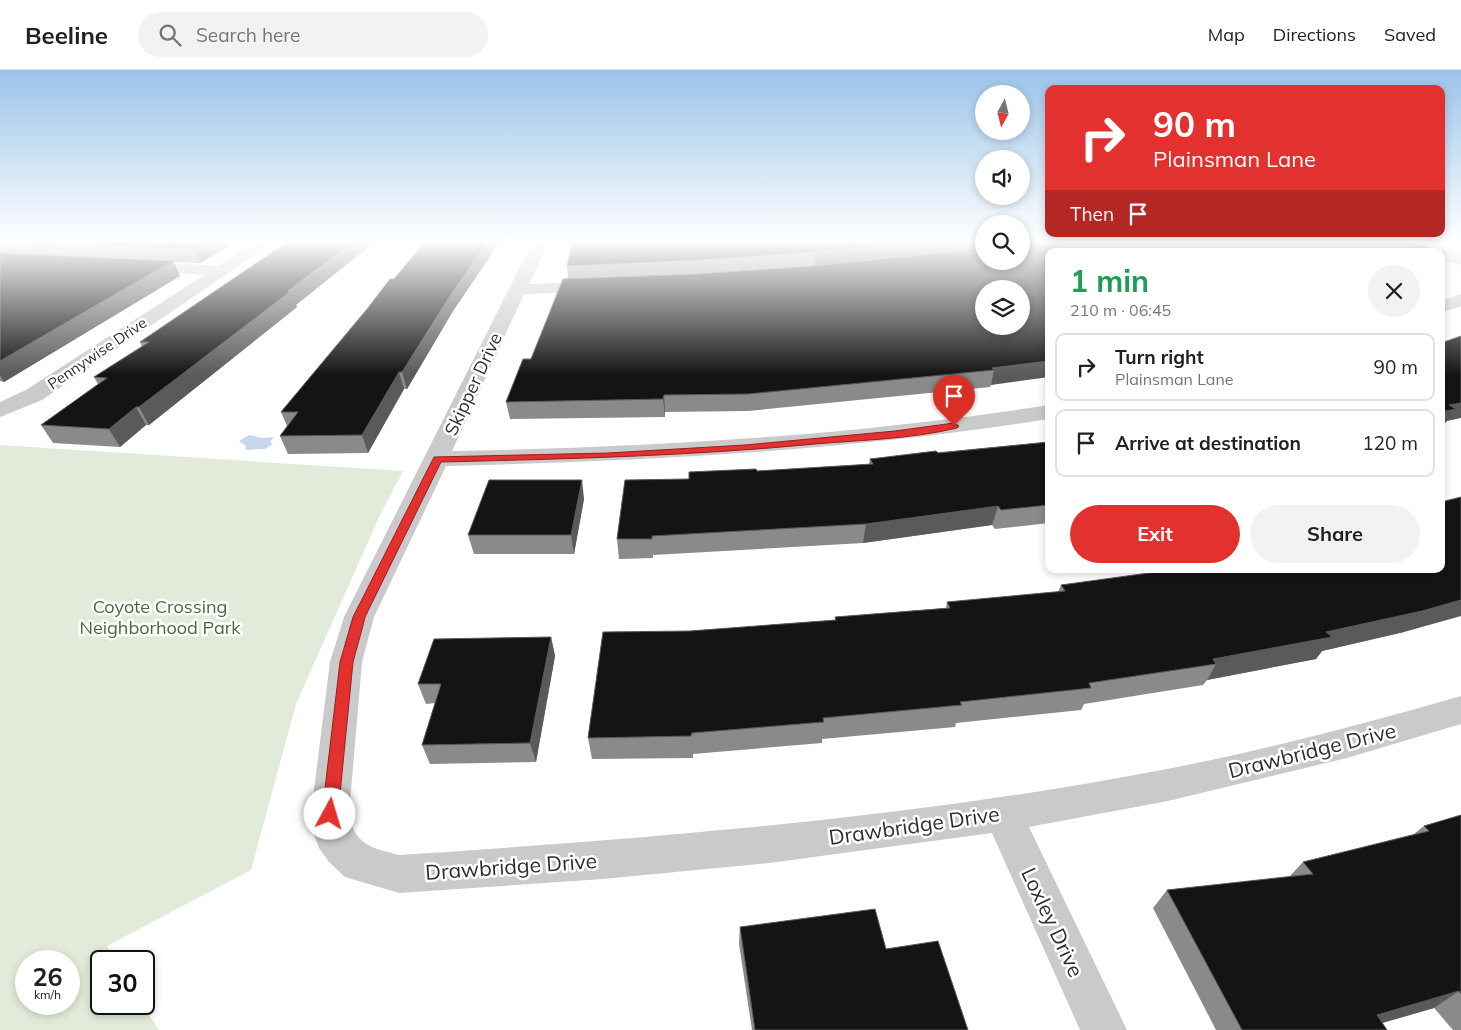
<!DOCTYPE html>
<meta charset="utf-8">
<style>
:root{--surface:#fff;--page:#f2f2f2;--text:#202124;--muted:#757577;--line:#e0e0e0;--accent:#e3312f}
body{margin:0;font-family:Mulish,sans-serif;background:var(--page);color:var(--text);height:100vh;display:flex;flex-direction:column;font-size:19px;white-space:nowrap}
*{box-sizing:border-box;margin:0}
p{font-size:16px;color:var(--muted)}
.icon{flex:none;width:28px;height:28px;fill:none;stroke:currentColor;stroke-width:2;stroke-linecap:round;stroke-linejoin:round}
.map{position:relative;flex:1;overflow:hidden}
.details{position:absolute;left:1045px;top:178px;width:400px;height:325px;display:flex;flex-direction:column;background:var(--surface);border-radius:10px;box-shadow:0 2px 8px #0003}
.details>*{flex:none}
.banner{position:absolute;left:1045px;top:15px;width:400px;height:152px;border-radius:10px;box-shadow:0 2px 8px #0003;background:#e3312f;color:#fff;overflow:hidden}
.needle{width:32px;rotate:187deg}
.tools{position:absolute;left:975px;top:15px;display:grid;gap:10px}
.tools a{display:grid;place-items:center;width:55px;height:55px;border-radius:50%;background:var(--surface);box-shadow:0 2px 8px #0003;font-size:25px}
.speed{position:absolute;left:15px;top:880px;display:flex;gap:10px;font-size:25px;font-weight:700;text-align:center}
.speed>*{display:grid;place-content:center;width:65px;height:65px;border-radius:50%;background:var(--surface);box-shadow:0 2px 8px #0003;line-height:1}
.speed small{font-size:12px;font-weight:400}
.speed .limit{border:2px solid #111;border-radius:8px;background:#fff;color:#111}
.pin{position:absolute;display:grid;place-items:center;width:42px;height:42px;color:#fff;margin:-51px -21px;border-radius:50% 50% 50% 0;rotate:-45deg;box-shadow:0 0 5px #0007}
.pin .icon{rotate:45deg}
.me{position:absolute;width:55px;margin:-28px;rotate:6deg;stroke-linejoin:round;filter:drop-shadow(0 0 4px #0008)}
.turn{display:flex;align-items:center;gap:18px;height:105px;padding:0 25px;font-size:22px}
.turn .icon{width:65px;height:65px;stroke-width:2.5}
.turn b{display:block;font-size:35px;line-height:42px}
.then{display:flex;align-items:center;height:48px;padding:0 25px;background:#0003;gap:10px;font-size:19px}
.round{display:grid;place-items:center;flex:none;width:52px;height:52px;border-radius:26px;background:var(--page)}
.headline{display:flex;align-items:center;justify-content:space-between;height:85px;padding:0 25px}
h1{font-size:30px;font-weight:700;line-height:38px;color:#1e9e55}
.cta{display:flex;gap:10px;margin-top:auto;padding:10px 25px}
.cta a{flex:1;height:58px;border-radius:30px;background:var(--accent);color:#fff;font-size:20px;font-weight:700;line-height:58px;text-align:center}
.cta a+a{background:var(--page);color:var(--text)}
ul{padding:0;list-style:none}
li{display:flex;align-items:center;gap:15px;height:68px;margin:0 10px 8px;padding:0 15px;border:2px solid var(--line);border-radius:10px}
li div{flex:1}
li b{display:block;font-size:19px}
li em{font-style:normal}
header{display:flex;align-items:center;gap:30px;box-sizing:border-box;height:70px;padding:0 25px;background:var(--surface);border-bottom:1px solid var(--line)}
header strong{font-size:24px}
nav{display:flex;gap:28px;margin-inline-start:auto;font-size:18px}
.search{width:350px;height:45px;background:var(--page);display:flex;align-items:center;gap:12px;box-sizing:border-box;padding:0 18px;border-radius:28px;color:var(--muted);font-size:19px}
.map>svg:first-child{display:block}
.green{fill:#e2ebda;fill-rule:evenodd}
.water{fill:#c6d9eb}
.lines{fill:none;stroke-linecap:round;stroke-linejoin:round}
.minor{fill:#cacaca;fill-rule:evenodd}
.wall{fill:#8a8a8a}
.shaded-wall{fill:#5a5a5a}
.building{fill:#141414;stroke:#5a5a5a;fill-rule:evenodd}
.route{fill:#e3312f;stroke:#94201f}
.labels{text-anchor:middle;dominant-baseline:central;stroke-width:5;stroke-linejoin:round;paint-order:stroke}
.far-street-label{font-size:15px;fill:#2d2d2d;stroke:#fff}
.street-label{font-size:18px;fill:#2d2d2d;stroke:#fff}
.park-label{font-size:18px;fill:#4c683b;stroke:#fff}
.near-street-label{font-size:21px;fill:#2d2d2d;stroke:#fff}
</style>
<header>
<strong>Beeline</strong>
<div class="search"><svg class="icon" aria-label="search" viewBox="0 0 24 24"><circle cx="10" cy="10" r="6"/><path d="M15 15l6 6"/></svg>Search here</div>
<nav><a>Map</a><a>Directions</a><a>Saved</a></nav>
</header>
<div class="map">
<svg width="1461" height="960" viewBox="0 0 1461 960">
<rect width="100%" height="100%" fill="#fff"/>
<!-- green -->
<g class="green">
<polygon points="1403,171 1461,171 1461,187"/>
<path d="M0,375L403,401L380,445L296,634L251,800L107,876L116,891H101V934H142L159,960H0ZM26,891H69V934H26Z"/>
</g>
<!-- water -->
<polygon class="water" points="249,365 262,368 274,367 270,372 273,374 265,379 245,380 246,376 239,371"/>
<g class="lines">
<!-- minor -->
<g class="minor">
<polygon points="257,171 275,171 42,330 0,347 0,332 26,320 204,205 140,201 134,199 132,196 134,193 140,191 218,196"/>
<path d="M533,171H549L529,214L596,212L602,213L605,217L602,221L596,222L524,224L452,381C652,377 851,366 1049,335V349C847,381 649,391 446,396L374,547L362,592L349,744C354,775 372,778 399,785C656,768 914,748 1167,699C1266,680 1364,654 1461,626V654L1347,688L1168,731L1029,757L1127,960H1080L992,763L769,793L603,809L399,823L345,807L329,792L319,778L314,765L311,744L330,592L344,547Z"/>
<polygon points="1441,180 1461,185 1461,195 1441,190 1441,181 1437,181"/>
<polygon points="1461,224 1461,236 1441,243 1441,231"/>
</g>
</g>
<!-- wall -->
<g class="wall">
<polygon points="0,171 237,171 200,193 174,192 180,206 4,312 0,311"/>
<polygon points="426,171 498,171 499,173 453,241 407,319 404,319 368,383 288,384 280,366 287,356 281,342"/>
<polygon points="984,171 984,191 1404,171 991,315 990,317 748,341 665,342 665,347 510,349 506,332 531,289 568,209 567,196"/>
<polygon points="296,235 297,237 149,355 146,355 120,377 53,373 41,355 98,314 94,307 142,277 140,272"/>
<polygon points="1047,367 1049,367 1049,453 995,459 992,455 863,473 653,485 653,488 619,489 617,469 689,409 757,401 869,394 870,389 1046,372"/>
<polygon points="584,429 574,484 474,484 468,465"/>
<polygon points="1165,499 1441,499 1404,562 1322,581 1316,589 1207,610 1203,615 1084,634 1081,640 956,653 955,657 822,669 822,673 693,684 693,688 592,689 588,668 690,561 835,550 835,547 946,538 947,532 1058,522 1061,515 1164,501"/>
<polygon points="551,567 555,586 536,692 430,694 422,675 435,633 426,634 418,614"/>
<polygon points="1461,745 1461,960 1453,960 1434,938 1382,953 1387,960 1216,960 1153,838 1167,820 1289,807 1303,792 1414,764 1424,756"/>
<polygon points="740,857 886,879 968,960 752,960 739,874"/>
</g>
<!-- shaded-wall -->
<g class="shaded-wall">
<polygon points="207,171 237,171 200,193 194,179"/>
<polygon points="354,171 376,171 296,235 297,237 149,355 139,337 288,221"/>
<polygon points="488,171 498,171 499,173 453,241 407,319 402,302 450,226"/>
<polygon points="922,171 984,171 984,178 814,197 815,182"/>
<polygon points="1446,183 1441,191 1441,185"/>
<polygon points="173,191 180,206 4,312 0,305 0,291"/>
<polygon points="1049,291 1049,307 991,315 994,300 992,298"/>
<polygon points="399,302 404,319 368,383 362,365"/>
<polygon points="664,325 665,342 665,347 663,329"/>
<polygon points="1461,333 1461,348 1447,351 1443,356 1441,357 1441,342 1449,335"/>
<polygon points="136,337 146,355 120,377 109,359"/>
<polygon points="582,410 584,429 574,484 571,465"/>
<polygon points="998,436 992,455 863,473 866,454"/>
<polygon points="1461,530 1461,546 1404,562 1322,581 1316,589 1207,610 1216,594 1213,589"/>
<polygon points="551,567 555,586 536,692 530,673"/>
<polygon points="1459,921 1434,938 1358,960 1377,945"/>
</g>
<!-- building -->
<g class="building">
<polygon points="24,171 207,171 194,179"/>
<polygon points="289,171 354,171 288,221 291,221 139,337 136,337 109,359 41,355 107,308 94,307 149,272 140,272"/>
<polygon points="426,171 488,171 450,226 402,302 399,302 362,365 280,366 298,342 281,342 367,239 390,209 394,209"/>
<polygon points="572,171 922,171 815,182 699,190 567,196"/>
<path d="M1021,171H1023V172L1029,171H1404L1441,181H1049V291L992,298L994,300L748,324L664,325L663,329L506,332L523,289H531L563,209L697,204L813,196L929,184L984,178V191H1021ZM984,219H1021V256H984Z"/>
<polygon points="1441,181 1446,183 1441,185"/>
<polygon points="0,183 173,191 0,291"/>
<polygon points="1461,266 1461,333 1449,335 1456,339 1441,342 1441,273"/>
<polygon points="1049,372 1049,435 1001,440 998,436 866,454 652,466 652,469 617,469 625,410 689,409 689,402 756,399 757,401 873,394 870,389 936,381 938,383"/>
<polygon points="489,410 582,410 571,465 468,465"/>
<polygon points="1461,427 1461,530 1422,541 1326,562 1332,567 1213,589 1216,594 1089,613 1091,618 960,632 962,635 823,648 824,652 692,663 691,666 588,668 603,562 690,561 836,550 835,547 950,538 947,532 1065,521 1061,515 1171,500 1170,499 1441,499 1441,432"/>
<polygon points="551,567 530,673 422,675 441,614 418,614 434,569"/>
<polygon points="1461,745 1461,924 1459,921 1377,945 1387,960 1242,960 1167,820 1313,804 1303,792 1429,761 1424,756"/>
<polygon points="875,839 886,879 938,871 968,960 755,960 740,857"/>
</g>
<!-- sky -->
<linearGradient id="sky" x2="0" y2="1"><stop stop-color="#9ac3e9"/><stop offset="0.56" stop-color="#fff"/><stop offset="1" stop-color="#fff" stop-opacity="0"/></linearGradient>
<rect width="1461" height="305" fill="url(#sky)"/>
<!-- route -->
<path class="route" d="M954,353L959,356L957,358C911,369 862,370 815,374C690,386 566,389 441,392L365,547L362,559L353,592L338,744L335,749L330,751L324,749L322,744L340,592L353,547L434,387L608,383L745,375L895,361Z"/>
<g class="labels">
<!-- far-street labels -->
<g class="far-street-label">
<text transform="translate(97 283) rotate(-34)">Pennywise Drive</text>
</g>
<!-- street labels -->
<g class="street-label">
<text transform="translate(473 314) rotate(-65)">Skipper Drive</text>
</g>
<!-- park labels -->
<g class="park-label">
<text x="160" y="536">Coyote Crossing<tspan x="160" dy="21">Neighborhood Park</tspan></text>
</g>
<!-- near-street labels -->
<g class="near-street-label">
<text transform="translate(1312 680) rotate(-14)">Drawbridge Drive</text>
<text transform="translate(914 755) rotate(-8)">Drawbridge Drive</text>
<text transform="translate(511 796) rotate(-4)">Drawbridge Drive</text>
<text transform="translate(1053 852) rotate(65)">Loxley Drive</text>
</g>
</g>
</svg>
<div class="tools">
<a><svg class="needle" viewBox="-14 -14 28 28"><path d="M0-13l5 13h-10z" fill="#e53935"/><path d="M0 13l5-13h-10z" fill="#757577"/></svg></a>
<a><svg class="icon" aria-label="sound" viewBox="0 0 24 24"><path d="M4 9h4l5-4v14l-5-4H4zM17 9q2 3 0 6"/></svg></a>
<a><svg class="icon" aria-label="search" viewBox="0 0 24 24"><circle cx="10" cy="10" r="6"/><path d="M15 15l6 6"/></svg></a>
<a><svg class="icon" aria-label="layers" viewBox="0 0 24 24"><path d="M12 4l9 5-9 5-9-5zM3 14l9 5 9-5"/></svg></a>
</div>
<div class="speed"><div>26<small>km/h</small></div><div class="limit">30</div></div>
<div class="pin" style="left:954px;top:356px;background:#d93025"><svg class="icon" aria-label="arrive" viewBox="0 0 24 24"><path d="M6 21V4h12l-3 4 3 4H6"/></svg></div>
<svg class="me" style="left:330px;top:744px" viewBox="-20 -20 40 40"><circle r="19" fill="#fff"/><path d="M0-13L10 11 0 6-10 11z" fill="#e3312f"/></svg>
<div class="banner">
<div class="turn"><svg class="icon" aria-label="right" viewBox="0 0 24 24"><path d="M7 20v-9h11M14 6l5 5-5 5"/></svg><div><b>90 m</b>Plainsman Lane</div></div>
<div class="then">Then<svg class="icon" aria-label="arrive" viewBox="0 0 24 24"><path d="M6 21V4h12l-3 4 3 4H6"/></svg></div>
</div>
<section class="details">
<div class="headline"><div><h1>1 min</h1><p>210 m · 06:45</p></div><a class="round"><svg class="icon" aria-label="close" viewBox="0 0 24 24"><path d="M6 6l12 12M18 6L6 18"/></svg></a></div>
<ul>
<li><svg class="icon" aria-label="right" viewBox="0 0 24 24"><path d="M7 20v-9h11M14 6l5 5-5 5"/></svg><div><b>Turn right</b><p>Plainsman Lane</p></div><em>90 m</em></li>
<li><svg class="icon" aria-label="arrive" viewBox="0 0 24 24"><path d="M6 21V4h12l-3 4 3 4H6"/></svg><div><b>Arrive at destination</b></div><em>120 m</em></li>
</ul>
<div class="cta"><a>Exit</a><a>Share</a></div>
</section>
</div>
